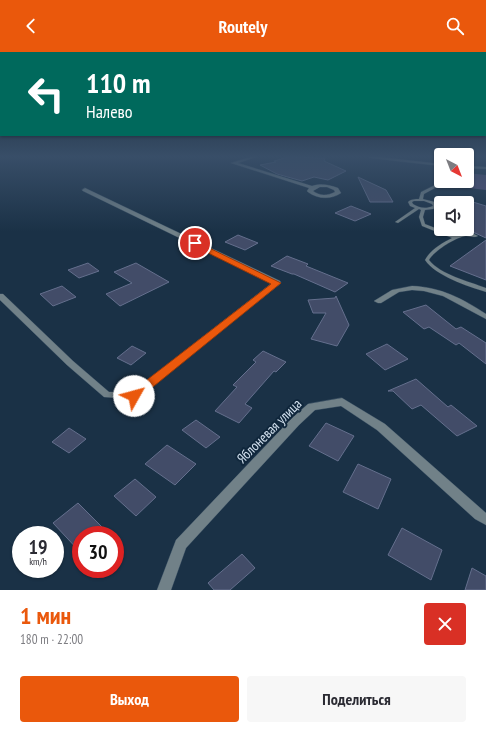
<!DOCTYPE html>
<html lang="ru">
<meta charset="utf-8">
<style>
:root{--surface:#fff;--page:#f7f7f7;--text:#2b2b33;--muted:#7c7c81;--accent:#ea580c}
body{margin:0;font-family:"PT Sans Narrow",sans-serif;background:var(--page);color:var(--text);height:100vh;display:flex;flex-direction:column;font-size:15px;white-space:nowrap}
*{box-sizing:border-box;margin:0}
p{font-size:13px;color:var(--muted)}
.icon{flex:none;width:22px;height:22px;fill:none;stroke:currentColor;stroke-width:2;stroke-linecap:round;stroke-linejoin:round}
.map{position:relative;height:538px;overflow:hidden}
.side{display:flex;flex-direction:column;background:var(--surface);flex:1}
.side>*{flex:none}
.banner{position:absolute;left:0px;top:0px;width:486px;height:84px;box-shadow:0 1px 3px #0004;background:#00695c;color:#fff;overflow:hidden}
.needle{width:26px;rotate:138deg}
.buttons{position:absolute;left:434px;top:96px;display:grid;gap:8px}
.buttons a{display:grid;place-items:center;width:40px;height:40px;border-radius:4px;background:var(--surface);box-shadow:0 1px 3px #0004;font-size:20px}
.speed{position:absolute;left:12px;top:474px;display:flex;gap:8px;font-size:20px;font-weight:700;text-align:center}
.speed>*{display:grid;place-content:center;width:52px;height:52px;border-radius:50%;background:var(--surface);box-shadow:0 1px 3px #0004;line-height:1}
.speed small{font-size:10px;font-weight:400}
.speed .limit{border:6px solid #d22;background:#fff;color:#111}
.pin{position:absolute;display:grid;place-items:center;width:34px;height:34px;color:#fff;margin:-17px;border:2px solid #fff;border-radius:50%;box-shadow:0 1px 4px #0007}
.me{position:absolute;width:44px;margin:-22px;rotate:52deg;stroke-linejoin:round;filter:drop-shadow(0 0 3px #0008)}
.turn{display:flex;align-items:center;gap:14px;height:84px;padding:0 20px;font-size:18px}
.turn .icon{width:52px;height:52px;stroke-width:2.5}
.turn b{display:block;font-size:28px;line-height:34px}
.round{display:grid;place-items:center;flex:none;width:42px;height:42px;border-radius:4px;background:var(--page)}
.headline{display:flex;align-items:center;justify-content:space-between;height:68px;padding:0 20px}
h1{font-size:24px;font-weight:800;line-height:30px;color:var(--accent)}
.primary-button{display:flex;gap:8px;margin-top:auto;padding:8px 20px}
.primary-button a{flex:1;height:46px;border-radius:4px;background:var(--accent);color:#fff;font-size:16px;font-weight:800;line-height:46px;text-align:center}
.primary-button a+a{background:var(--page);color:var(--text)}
header{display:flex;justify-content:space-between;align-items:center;height:52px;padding:0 20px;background:var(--accent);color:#fff;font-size:18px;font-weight:800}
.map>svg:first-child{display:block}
.green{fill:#57517b}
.building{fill:#424c68;stroke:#646f8d}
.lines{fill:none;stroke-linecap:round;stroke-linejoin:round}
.lane-casing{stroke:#374d61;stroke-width:0.5}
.street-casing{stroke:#374d61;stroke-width:1}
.lane{fill:#718188;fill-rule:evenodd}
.street{fill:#718188;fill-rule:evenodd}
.route{fill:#ea580c;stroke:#983908}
.labels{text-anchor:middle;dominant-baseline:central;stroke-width:4;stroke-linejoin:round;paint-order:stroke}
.near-street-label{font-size:14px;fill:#d2e0ee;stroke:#10273c}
</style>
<header><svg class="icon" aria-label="back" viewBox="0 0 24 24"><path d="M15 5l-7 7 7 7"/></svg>Routely<svg class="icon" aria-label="search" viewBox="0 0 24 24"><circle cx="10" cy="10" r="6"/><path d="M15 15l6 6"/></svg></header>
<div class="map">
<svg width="486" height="538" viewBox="0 0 486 538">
<rect width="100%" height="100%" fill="#1a3146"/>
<!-- green -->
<polygon class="green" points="467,121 486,123 486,138 469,136"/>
<!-- building -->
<g class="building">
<polygon points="288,105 325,106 324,109 346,119 328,128 314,125 302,129 277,122 260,113 276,110 274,109"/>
<polygon points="358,125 386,138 393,150 370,150"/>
<polygon points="473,150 486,154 486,186 475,181 467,179 467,154"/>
<polygon points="351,154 371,162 355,169 335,161"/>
<polygon points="238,183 258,191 245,198 225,190"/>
<polygon points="486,188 486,228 450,214"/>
<polygon points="287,204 308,212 306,214 348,231 335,240 294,222 292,222 271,214"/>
<polygon points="88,211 99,219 79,226 68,218"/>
<polygon points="136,211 169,230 120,254 106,242 132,231 114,220"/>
<polygon points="62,234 76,245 53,254 40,242"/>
<polygon points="336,244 349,273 337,294 311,287 326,261 313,261 308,248 335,246"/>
<polygon points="426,253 456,277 461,275 486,291 486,312 459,291 456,293 429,275 424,277 403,260"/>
<polygon points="387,292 408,307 385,318 366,302"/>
<polygon points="132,294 146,301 131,313 117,306"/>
<polygon points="263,299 286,310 276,320 274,319 245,352 252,356 239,371 215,359 237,335 233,333 256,310 253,308"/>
<polygon points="416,327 448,355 451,353 477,374 457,384 421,353 412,357 393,339 388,339"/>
<polygon points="196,368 220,385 206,396 182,378"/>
<polygon points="326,371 354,384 338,409 309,394"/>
<polygon points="69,376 86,387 69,401 52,390"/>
<polygon points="167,393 196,412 175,433 145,412"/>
<polygon points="358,412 391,427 378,457 343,440"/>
<polygon points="135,427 156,445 136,464 114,444"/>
<polygon points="78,451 105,478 99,483 81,483 81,501 53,471"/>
<polygon points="402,476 442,498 431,528 388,503"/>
<polygon points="242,502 255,516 230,538 214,538 208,531"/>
<polygon points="472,516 486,524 486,538 465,538"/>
</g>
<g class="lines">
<defs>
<path id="lane" d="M443,129H448L424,142L423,147L435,150L437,155L433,157L425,158L423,165L425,172L456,184L466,181L474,182L478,184C474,186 470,184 466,184C456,185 434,199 429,208C441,223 468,229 486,236V240C467,234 436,224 425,208C430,198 442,191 452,186L422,174L419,165L421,158L419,157L398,171L395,170L415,156L410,154L408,150C411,147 415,147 419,147L421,140ZM414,149H424L432,152L433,154C426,157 419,156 413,152L412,150Z"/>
<g id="street">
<path d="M250,105H256L238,111L312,134C322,131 329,133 338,136L341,141C331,148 317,147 308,140L307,139L309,136L231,111ZM320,135H327L334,138L335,140C327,144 320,144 313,139Z"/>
<polygon points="368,105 381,105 441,112 441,114 370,106"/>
<polygon points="467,114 486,115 486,117 467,116"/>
<polygon points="85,136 280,229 281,231 137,346 134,347 104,345 67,313 0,248 0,242 3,242 73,309 109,340 132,340 272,231 83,139 82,138"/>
<path d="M412,234C441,235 463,247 486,262V267L443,244L424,239L412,238L399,240L381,251H378L374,249L392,238Z"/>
<polygon points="342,346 385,372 486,461 486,473 475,467 377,378 341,354 315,358 299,373 186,496 171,538 157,538 176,488 291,367 308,352"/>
</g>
</defs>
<!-- lane casing -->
<use href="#lane" class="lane-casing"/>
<!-- street casing -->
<use href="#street" class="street-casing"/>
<!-- lane -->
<use href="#lane" class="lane"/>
<!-- street -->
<use href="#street" class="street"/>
</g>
<!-- sky -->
<linearGradient id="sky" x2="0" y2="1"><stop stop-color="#0e1b26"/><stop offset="0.58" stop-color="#384e68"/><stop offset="1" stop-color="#384e68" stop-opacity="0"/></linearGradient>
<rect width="486" height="180" fill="url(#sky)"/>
<!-- route -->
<polygon class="route" points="195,189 281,231 138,347 130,347 128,344 130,341 271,232 192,193 192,190"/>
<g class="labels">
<!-- near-street labels -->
<g class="near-street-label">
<text transform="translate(269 379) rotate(-45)">Яблоневая улица</text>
</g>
</g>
</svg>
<div class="buttons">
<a><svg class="needle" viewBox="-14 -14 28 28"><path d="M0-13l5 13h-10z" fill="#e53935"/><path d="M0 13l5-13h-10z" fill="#7c7c81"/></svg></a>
<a><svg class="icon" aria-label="sound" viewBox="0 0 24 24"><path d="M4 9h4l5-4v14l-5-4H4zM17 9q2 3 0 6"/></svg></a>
</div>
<div class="speed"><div>19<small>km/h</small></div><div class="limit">30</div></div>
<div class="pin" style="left:195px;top:191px;background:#d93025"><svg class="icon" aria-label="arrive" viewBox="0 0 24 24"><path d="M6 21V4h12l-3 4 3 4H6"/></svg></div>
<svg class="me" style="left:134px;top:344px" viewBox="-20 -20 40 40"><circle r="19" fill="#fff"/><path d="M0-13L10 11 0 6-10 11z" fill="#ea580c"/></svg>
<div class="banner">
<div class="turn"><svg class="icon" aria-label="left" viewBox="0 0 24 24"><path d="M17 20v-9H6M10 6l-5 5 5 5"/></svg><div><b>110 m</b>Налево</div></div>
</div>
</div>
<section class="side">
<div class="headline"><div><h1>1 мин</h1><p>180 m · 22:00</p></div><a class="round" style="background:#d93025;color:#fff"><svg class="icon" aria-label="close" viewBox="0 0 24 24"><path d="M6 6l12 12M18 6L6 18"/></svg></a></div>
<div class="primary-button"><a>Выход</a><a>Поделиться</a></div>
</section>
